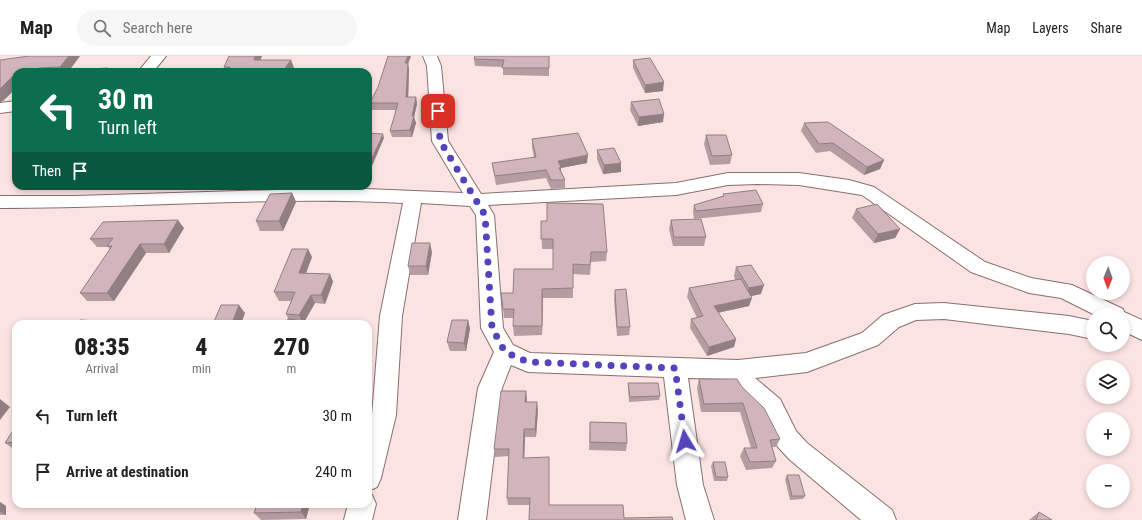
<!DOCTYPE html>
<meta charset="utf-8">
<style>
:root{--surface:#fff;--page:#f6f6f6;--text:#222;--muted:#767676;--line:#e0e0e0}
body{margin:0;font-family:"Roboto Condensed",sans-serif;background:var(--page);color:var(--text);height:100vh;display:flex;flex-direction:column;font-size:15px;white-space:nowrap}
*{box-sizing:border-box;margin:0}
p{font-size:13px;color:var(--muted)}
.icon{flex:none;width:22px;height:22px;fill:none;stroke:currentColor;stroke-width:2;stroke-linecap:round;stroke-linejoin:round}
.map{position:relative;flex:1;overflow:hidden}
.sheet{position:absolute;left:12px;top:264px;width:360px;height:188px;display:flex;flex-direction:column;background:var(--surface);border-radius:12px;box-shadow:0 2px 6px #0003}
.sheet>*{flex:none}
.top-card{position:absolute;left:12px;top:12px;width:360px;height:122px;border-radius:12px;box-shadow:0 2px 6px #0003;background:#0b6e4f;color:#fff;overflow:hidden}
.needle{width:26px;rotate:181deg}
.fabs{position:absolute;left:1086px;top:200px;display:grid;gap:8px}
.fabs a{display:grid;place-items:center;width:44px;height:44px;border-radius:50%;background:var(--surface);box-shadow:0 2px 6px #0003;font-size:20px}
.pin{position:absolute;display:grid;place-items:center;width:34px;height:34px;color:#fff;margin:-17px;border-radius:8px;box-shadow:0 2px 6px #0006}
.me{position:absolute;width:44px;margin:-22px;rotate:353deg;stroke-linejoin:round;filter:drop-shadow(0 0 3px #0008)}
.turn{display:flex;align-items:center;gap:14px;height:84px;padding:0 20px;font-size:18px}
.turn .icon{width:52px;height:52px;stroke-width:2.5}
.turn b{display:block;font-size:28px;line-height:34px}
.then{display:flex;align-items:center;height:38px;padding:0 20px;background:#0003;gap:8px;font-size:15px}
.eta{display:flex;justify-content:space-evenly;align-items:center;height:68px;text-align:center}
.eta b{font-size:24px;font-weight:800;line-height:28px}
ul{padding:0;list-style:none}
li{display:flex;align-items:center;gap:12px;height:56px;padding:0 20px}
li div{flex:1}
li b{display:block;font-size:15px}
li em{font-style:normal}
header{display:flex;align-items:center;gap:24px;box-sizing:border-box;height:56px;padding:0 20px;background:var(--surface);border-bottom:1px solid var(--line)}
header strong{font-size:19px}
nav{display:flex;gap:22px;margin-inline-start:auto;font-size:14px}
.search{width:280px;height:36px;background:var(--page);display:flex;align-items:center;gap:10px;box-sizing:border-box;padding:0 14px;border-radius:22px;color:var(--muted);font-size:15px}
.map>svg:first-child{display:block}
.lines{fill:none;stroke-linecap:round;stroke-linejoin:round}
.minor-casing{stroke:#896f6d;stroke-width:2}
.minor{fill:#fff;fill-rule:evenodd}
.wall{fill:#b49ca1}
.shaded-wall{fill:#927f83}
.building{fill:#d1b5bb;stroke:#927f83}
.route{stroke:#5444bc;stroke-width:7;stroke-dasharray:0 12.6}
</style>
<header>
<strong>Map</strong>
<div class="search"><svg class="icon" aria-label="search" viewBox="0 0 24 24"><circle cx="10" cy="10" r="6"/><path d="M15 15l6 6"/></svg>Search here</div>
<nav><a>Map</a><a>Layers</a><a>Share</a></nav>
</header>
<div class="map">
<svg width="1142" height="464" viewBox="0 0 1142 464">
<rect width="100%" height="100%" fill="#fbe3e1"/>
<g class="lines">
<defs>
<g id="minor">
<polygon points="151,0 166,0 153,16 138,16"/>
<path d="M423,0H437L441,10L448,85L481,138L676,127L728,117H799L849,124L874,131L985,206L1031,222L1072,229L1123,253L1124,256L1142,264V284L1123,275V259H1095L1061,242L1029,237L971,216L862,139L799,129L757,128L728,129L676,139L488,149L494,159L503,272L513,289L530,297L738,304L806,297L862,277L883,259L915,248L944,247L1069,260L1093,265V283L1069,278L944,263L916,264L899,271L878,289L815,313L807,316L755,322L780,343L796,375L807,387L892,454L896,464H861L789,403L778,391L762,359L740,338L731,323L688,322L703,429L714,464H686L677,429L664,321L528,316L511,309L502,332L486,464H458L478,332L494,296L481,272L476,159L470,150L421,147L402,260L396,359L381,422L377,431L368,435V372L372,359L380,260L403,147C269,140 134,152 0,152V140H74L342,132L463,137L432,85L427,10Z"/>
<polygon points="16,45 16,55 0,57 0,47"/>
<polygon points="368,437 372,439 376,448 372,464 344,464 348,448 368,448"/>
</g>
</defs>
<!-- minor casing -->
<use href="#minor" class="minor-casing"/>
<!-- minor -->
<use href="#minor" class="minor"/>
</g>
<!-- wall -->
<g class="wall">
<polygon points="80,0 68,16 16,16 15,33 3,45 0,46 0,4"/>
<polygon points="262,0 260,4 291,4 294,12 292,16 226,16 224,11"/>
<polygon points="549,0 549,20 503,19 503,11 475,10 474,3"/>
<polygon points="633,4 663,35 645,37 633,12"/>
<polygon points="408,8 409,14 408,41 416,41 417,48 414,61 416,67 412,81 392,81 390,75 396,54 372,54 370,47"/>
<polygon points="631,46 663,66 638,70 630,54"/>
<polygon points="804,67 884,104 880,113 864,119 830,95 816,97 801,75"/>
<polygon points="706,79 732,99 730,108 710,109 704,88"/>
<polygon points="532,83 587,107 561,112 561,115 565,124 565,132 551,133 546,122 496,129 492,107 534,102 532,91"/>
<polygon points="597,94 621,107 621,116 603,118 597,103"/>
<polygon points="278,130 303,130 302,132 279,132"/>
<polygon points="292,137 296,146 283,175 260,175 256,165"/>
<polygon points="723,138 763,148 761,156 694,163 693,156 694,149 723,140"/>
<polygon points="856,153 900,173 895,182 874,187 852,162"/>
<polygon points="671,164 706,181 704,190 673,190 669,173"/>
<polygon points="541,165 607,196 606,205 591,206 590,219 573,218 573,242 543,242 542,279 514,280 513,270 514,262 504,262 503,253 513,237 553,213 553,193 542,193"/>
<polygon points="184,172 169,197 146,197 114,245 87,245 80,237 110,194 108,191 97,191 90,183"/>
<polygon points="432,196 428,219 410,219 408,210"/>
<polygon points="312,201 306,217 330,218 333,226 325,248 315,247 303,268 302,268 289,264 286,258 292,245 279,245 274,236"/>
<polygon points="736,211 761,238 751,240 749,250 718,257 736,283 734,291 707,300 690,272 691,263 697,262 687,241 689,232 735,224 734,220"/>
<polygon points="615,234 630,271 629,279 617,280 614,243"/>
<polygon points="468,264 470,273 466,295 450,295 447,286"/>
<polygon points="699,323 742,331 780,383 776,391 772,391 776,405 772,412 746,414 740,400 744,392 751,392 740,356 701,356 697,332"/>
<polygon points="628,327 660,340 659,344 629,346 628,332"/>
<polygon points="527,343 526,346 538,354 536,381 525,381 524,402 549,409 549,449 529,464 530,449 508,449 507,442 509,400 495,401 494,393"/>
<polygon points="590,366 627,387 626,395 589,394"/>
<polygon points="16,370 16,393 15,394 5,387"/>
<polygon points="713,406 728,421 727,425 714,425 711,410"/>
<polygon points="787,419 805,440 803,443 790,444 785,423"/>
<polygon points="0,446 6,450 6,459 0,459"/>
<polygon points="257,448 310,448 306,463 261,464 254,457"/>
<polygon points="1039,456 1052,464 1029,464"/>
</g>
<!-- shaded-wall -->
<g class="shaded-wall">
<polygon points="69,0 80,0 68,16 64,16 60,11"/>
<polygon points="255,0 262,0 257,13 254,4"/>
<polygon points="408,0 411,0 408,8 409,14 408,48 406,41 405,7"/>
<polygon points="291,4 294,12 292,16 282,16"/>
<polygon points="39,12 42,16 39,16"/>
<polygon points="108,12 110,16 105,16"/>
<polygon points="16,17 16,32 3,45 0,46 0,33"/>
<polygon points="664,26 663,35 645,37 645,29"/>
<polygon points="416,41 417,48 414,61 416,67 412,81 410,74 412,60"/>
<polygon points="664,58 663,66 638,70 639,61"/>
<polygon points="383,78 384,82 369,117 368,111"/>
<polygon points="588,99 587,107 561,112 561,119 559,120 558,105"/>
<polygon points="884,104 880,113 864,119 867,111"/>
<polygon points="621,107 621,116 603,118 604,109"/>
<polygon points="292,137 296,146 283,175 279,165"/>
<polygon points="178,164 184,172 169,197 164,188"/>
<polygon points="900,173 895,182 874,187 878,178"/>
<polygon points="430,187 432,196 428,219 426,210"/>
<polygon points="140,188 146,197 114,245 107,237"/>
<polygon points="308,193 312,201 303,225 299,217"/>
<polygon points="330,218 333,226 325,248 321,239"/>
<polygon points="764,229 761,238 746,241 749,232"/>
<polygon points="542,233 543,242 542,279"/>
<polygon points="311,239 315,247 303,268 299,259"/>
<polygon points="752,242 749,250 711,258 714,250"/>
<polygon points="239,249 245,257 241,268 232,268 232,267"/>
<polygon points="468,264 470,273 466,295 464,287"/>
<polygon points="98,265 100,268 96,268"/>
<polygon points="736,283 734,291 707,300 709,291"/>
<polygon points="526,335 527,343 526,354 525,346"/>
<polygon points="0,343 10,351 0,364"/>
<polygon points="537,346 538,354 536,381 535,373"/>
<polygon points="524,373 525,381 524,409 523,402"/>
<polygon points="0,446 6,450 6,459 0,456"/>
<polygon points="303,448 310,448 306,463 301,456"/>
</g>
<!-- building -->
<g class="building">
<polygon points="29,0 69,0 60,11 39,12 39,16 16,16 16,17 0,33 0,4"/>
<polygon points="229,0 255,0 254,4 291,4 282,16 227,16 230,11 224,11"/>
<polygon points="388,0 408,0 405,7 408,7 406,41 416,41 412,60 414,60 410,74 390,75 398,47 370,47 378,31"/>
<polygon points="475,0 549,0 549,12 502,12 504,4 474,3"/>
<polygon points="650,2 664,26 645,29 633,4"/>
<polygon points="108,12 105,16 71,16 73,14"/>
<polygon points="16,24 16,39 14,40"/>
<polygon points="659,43 664,58 639,61 631,46"/>
<polygon points="828,66 884,104 867,111 833,87 819,88 804,67"/>
<polygon points="368,77 383,78 368,111"/>
<polygon points="578,77 588,99 558,105 561,111 559,112 565,124 551,124 546,114 495,120 492,107 536,101 532,83"/>
<polygon points="706,79 726,79 732,99 712,100"/>
<polygon points="614,92 621,107 604,109 597,94"/>
<polygon points="756,134 763,148 696,155 694,149 724,140 723,138"/>
<polygon points="292,137 279,165 256,165 270,138"/>
<polygon points="547,147 603,148 607,196 591,196 590,209 573,208 573,232 542,233 542,270 513,270 514,253 503,253 501,237 513,237 514,213 553,213 553,183 541,183 541,165 547,165"/>
<polygon points="877,148 900,173 878,178 856,153"/>
<polygon points="701,163 706,181 674,181 671,164"/>
<polygon points="178,164 164,188 140,188 107,237 80,237 112,190 107,190 113,182 90,183 103,166"/>
<polygon points="412,187 430,187 426,210 408,210"/>
<polygon points="292,193 308,193 299,217 330,218 321,239 311,239 299,259 286,258 295,236 274,236"/>
<polygon points="751,209 764,229 749,232 736,211"/>
<polygon points="741,223 752,242 714,250 736,283 709,291 691,263 703,260 689,232"/>
<polygon points="626,233 630,271 617,271 615,234"/>
<polygon points="221,249 239,249 232,267 213,268"/>
<polygon points="288,263 300,265 299,268 285,268"/>
<polygon points="80,264 98,265 96,268 77,268"/>
<polygon points="452,264 468,264 464,287 447,286"/>
<polygon points="699,323 737,323 742,331 764,352 780,383 770,384 776,405 750,406 744,392 757,392 743,347 704,348"/>
<polygon points="628,327 658,327 660,340 630,341"/>
<polygon points="501,335 526,335 525,346 537,346 535,373 524,373 523,402 549,401 549,449 623,449 624,462 672,461 673,464 529,464 530,442 507,442 509,393 494,393"/>
<polygon points="590,366 626,367 627,387 590,386"/>
<polygon points="16,370 16,386 5,387"/>
<polygon points="713,406 725,406 728,421 716,421"/>
<polygon points="787,419 799,419 805,440 792,440"/>
<polygon points="257,448 303,448 301,456 254,457"/>
<polygon points="1039,456 1052,464 1036,464"/>
</g>
<g class="lines">
<!-- route -->
<polyline class="route" points="438,55 440,85 485,159 492,272 505,296 528,306 675,312 685,385"/>
</g>
</svg>
<div class="fabs">
<a><svg class="needle" viewBox="-14 -14 28 28"><path d="M0-13l5 13h-10z" fill="#e53935"/><path d="M0 13l5-13h-10z" fill="#767676"/></svg></a>
<a><svg class="icon" aria-label="search" viewBox="0 0 24 24"><circle cx="10" cy="10" r="6"/><path d="M15 15l6 6"/></svg></a>
<a><svg class="icon" aria-label="layers" viewBox="0 0 24 24"><path d="M12 4l9 5-9 5-9-5zM3 14l9 5 9-5"/></svg></a>
<a>+</a>
<a>−</a>
</div>
<div class="pin" style="left:438px;top:55px;background:#d93025"><svg class="icon" aria-label="arrive" viewBox="0 0 24 24"><path d="M6 21V4h12l-3 4 3 4H6"/></svg></div>
<svg class="me" style="left:685px;top:385px" viewBox="-20 -20 40 40"><path d="M0-17L14 15 0 8-14 15z" fill="#5444bc" stroke="#fff" stroke-width="4"/></svg>
<div class="top-card">
<div class="turn"><svg class="icon" aria-label="left" viewBox="0 0 24 24"><path d="M17 20v-9H6M10 6l-5 5 5 5"/></svg><div><b>30 m</b>Turn left</div></div>
<div class="then">Then<svg class="icon" aria-label="arrive" viewBox="0 0 24 24"><path d="M6 21V4h12l-3 4 3 4H6"/></svg></div>
</div>
<section class="sheet">
<div class="eta">
<div><b>08:35</b><p>Arrival</p></div>
<div><b>4</b><p>min</p></div>
<div><b>270</b><p>m</p></div>
</div>
<ul>
<li><svg class="icon" aria-label="left" viewBox="0 0 24 24"><path d="M17 20v-9H6M10 6l-5 5 5 5"/></svg><div><b>Turn left</b></div><em>30 m</em></li>
<li><svg class="icon" aria-label="arrive" viewBox="0 0 24 24"><path d="M6 21V4h12l-3 4 3 4H6"/></svg><div><b>Arrive at destination</b></div><em>240 m</em></li>
</ul>
</section>
</div>
